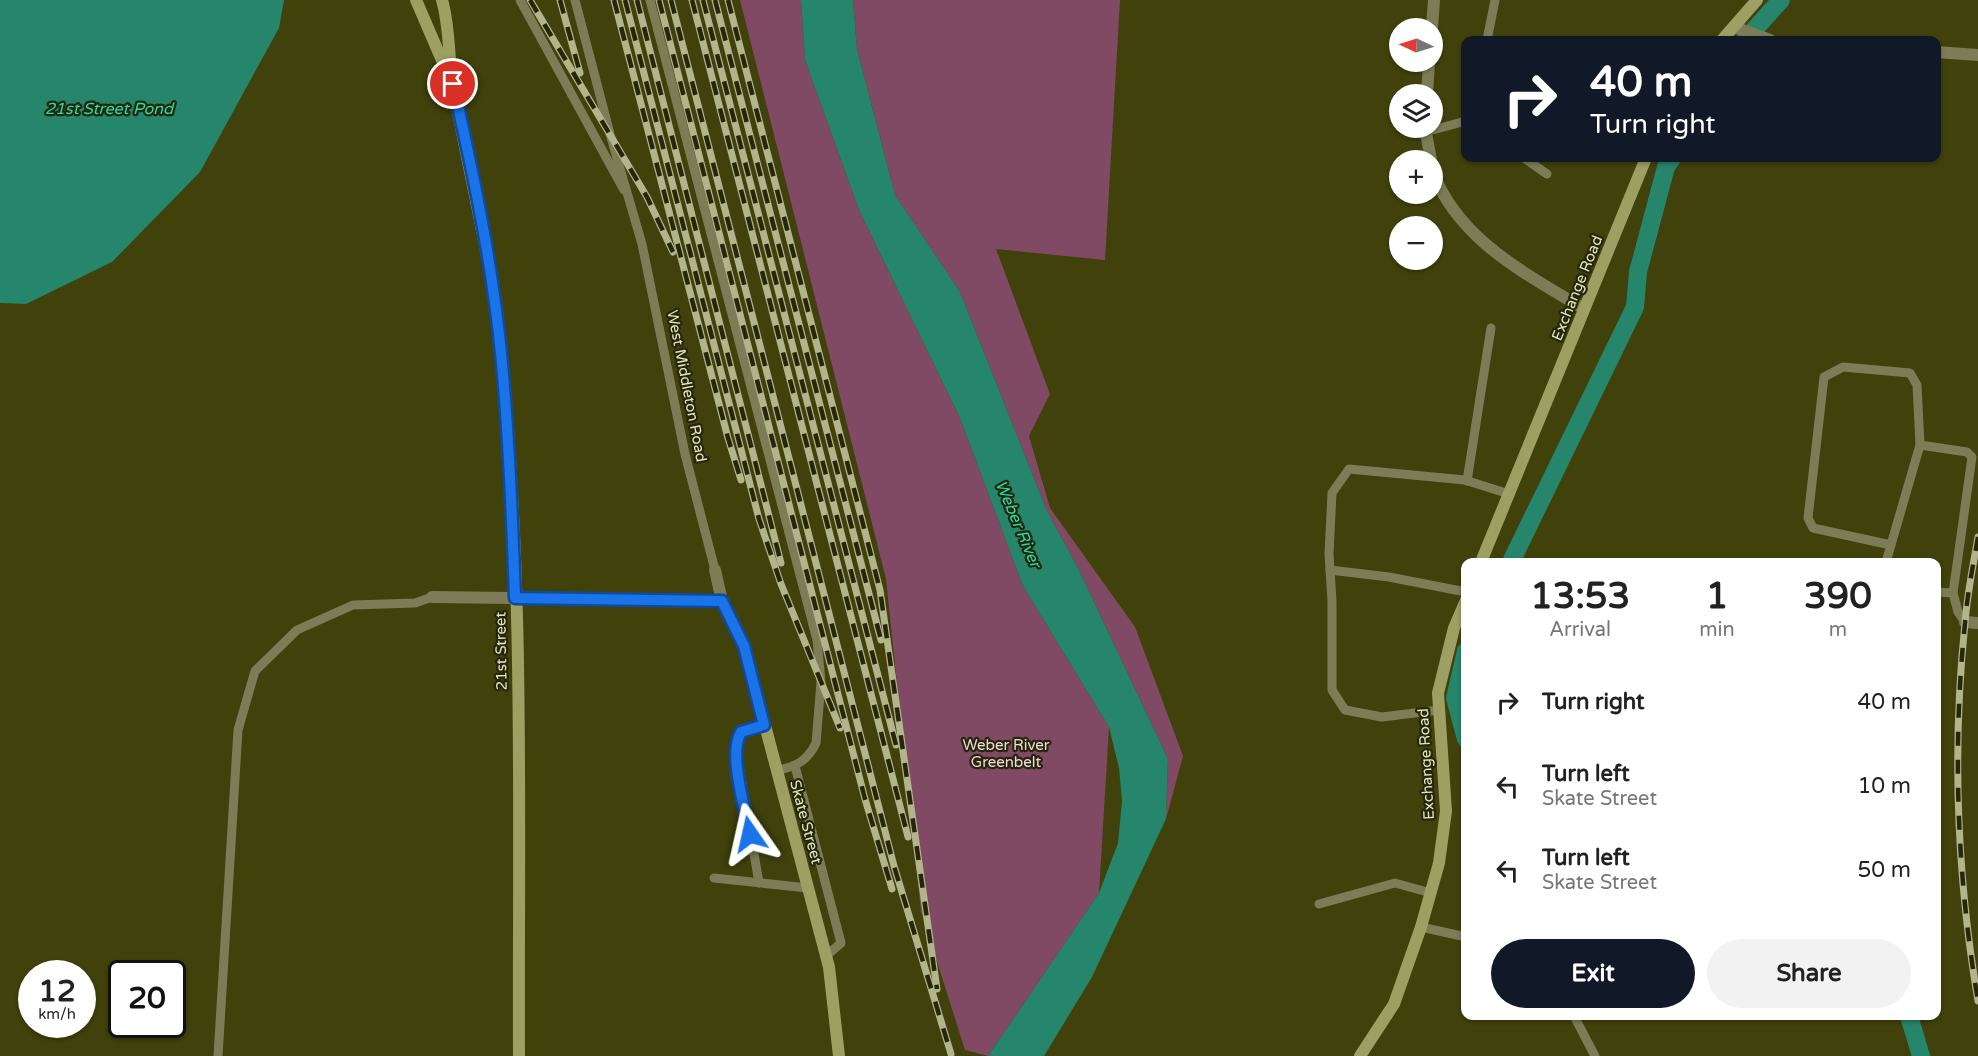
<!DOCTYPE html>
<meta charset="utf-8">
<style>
:root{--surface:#fff;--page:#f2f2f2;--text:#222;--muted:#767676;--accent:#111827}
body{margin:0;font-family:"Varela Round",sans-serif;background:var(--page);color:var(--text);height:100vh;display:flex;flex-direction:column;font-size:22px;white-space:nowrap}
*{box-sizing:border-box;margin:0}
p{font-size:20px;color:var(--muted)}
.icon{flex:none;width:33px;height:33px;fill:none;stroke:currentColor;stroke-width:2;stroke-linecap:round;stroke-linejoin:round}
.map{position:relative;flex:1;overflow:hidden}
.sheet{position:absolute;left:1461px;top:558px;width:480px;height:462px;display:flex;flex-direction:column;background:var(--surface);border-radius:12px;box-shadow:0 2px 4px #0004}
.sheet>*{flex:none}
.hud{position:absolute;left:1461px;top:36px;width:480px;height:126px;border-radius:12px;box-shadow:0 2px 4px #0004;background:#111827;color:#fff;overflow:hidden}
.needle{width:39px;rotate:274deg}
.buttons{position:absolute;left:1389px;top:18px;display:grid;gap:12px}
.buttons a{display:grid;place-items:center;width:54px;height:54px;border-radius:50%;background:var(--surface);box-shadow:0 2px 4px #0004;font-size:30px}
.speed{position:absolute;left:18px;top:960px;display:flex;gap:12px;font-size:30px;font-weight:700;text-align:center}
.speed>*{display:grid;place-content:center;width:78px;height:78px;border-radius:50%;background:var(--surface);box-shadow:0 2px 4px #0004;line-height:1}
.speed small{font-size:15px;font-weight:400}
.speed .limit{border:3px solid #111;border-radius:9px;background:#fff;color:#111}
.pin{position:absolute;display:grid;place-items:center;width:51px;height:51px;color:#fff;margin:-26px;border:3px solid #fff;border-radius:50%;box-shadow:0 2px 6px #0007}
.me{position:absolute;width:66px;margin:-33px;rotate:349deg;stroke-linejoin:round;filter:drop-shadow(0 0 4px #0008)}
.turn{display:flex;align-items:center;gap:21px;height:126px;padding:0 30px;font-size:27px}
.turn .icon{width:78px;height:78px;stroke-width:2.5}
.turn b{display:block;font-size:42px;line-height:51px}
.eta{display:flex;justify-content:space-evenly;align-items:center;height:102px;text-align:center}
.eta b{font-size:36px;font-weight:700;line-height:42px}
.primary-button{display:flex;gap:12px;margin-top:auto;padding:12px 30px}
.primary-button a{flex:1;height:69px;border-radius:36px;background:var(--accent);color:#fff;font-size:24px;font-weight:700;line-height:69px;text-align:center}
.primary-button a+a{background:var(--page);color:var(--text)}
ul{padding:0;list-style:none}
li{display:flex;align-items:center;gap:18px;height:84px;padding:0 30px}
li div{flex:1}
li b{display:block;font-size:22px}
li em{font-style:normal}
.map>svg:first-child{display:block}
.green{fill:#814a64}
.water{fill:#25866b}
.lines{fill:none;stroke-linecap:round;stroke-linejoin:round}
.canal{stroke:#25866b;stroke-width:18}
.lane{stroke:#7c7d57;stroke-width:9}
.street{stroke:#7c7d57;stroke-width:12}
.secondary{stroke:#9ea063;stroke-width:12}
.rail-casing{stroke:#b2b48c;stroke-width:7}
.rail{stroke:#26270a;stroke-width:4.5;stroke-dasharray:14;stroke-linecap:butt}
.route-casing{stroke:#114b97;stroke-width:15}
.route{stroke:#1a73e8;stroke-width:10}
.labels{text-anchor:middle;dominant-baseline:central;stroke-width:4.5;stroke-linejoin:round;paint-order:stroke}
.street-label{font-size:15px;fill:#e2e4c2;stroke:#26270a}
.park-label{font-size:15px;fill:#f1d8e2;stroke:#26270a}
.water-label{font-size:16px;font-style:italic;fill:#26ddb0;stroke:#26270a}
</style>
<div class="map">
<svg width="1978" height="1056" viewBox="0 0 1978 1056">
<rect width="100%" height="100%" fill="#40410b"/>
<!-- green -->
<g class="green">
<polygon points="740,0 801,0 805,60 859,210 960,418 1023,586 1109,727 1099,893 988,1056 965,1050 921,911 886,579"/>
<polygon points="853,0 1120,0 1105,260 996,249 1050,394 1029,436 1050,508 1135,627 1183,756 1166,819 1168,759 1078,568 1047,511 960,292 895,195 857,49"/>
</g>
<!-- water -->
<g class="water">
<polygon points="0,0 284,0 279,28 200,172 112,262 26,304 0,303"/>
<polygon points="801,0 853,0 857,49 895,195 960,292 1047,511 1078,568 1168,759 1166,819 1092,977 1044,1056 988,1056 1099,893 1118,843 1122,801 1119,768 1109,727 1023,586 960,418 859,210 805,60"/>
</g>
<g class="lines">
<!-- canal -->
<g class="canal">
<polyline points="1745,40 1781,0"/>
<polyline points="1511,562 1635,307 1638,272 1666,167 1672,158"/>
<polyline points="1466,651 1455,698 1466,739"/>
<polyline points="1909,1016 1921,1056"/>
</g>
<!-- lane -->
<g class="lane">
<polyline points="520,0 624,190"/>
<polyline points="575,0 610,134 642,244 685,454 715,570"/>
<path d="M650,0L817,640L821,682L816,743C807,762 796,766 776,771"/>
<polyline points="1487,40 1495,0"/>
<polyline points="1425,132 1466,121"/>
<polyline points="1524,158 1547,174"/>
<polyline points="1467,481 1491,328"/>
<polyline points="1891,545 1813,528 1808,518 1824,377 1843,367 1910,373 1917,385 1920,445"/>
<polyline points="1886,562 1920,445 1967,452 1972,457 1953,593 1958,612 1965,622"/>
<polyline points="1330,570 1389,577 1466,592"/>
<polyline points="1936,592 1953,593"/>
<polyline points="1439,710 1382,717 1345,710 1332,690 1332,601 1329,554 1332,493 1349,469 1465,480 1509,494"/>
<polyline points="795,766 841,943 826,956"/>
<polyline points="714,878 808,888"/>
<polyline points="759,883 736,748 741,732 764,725"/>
<polyline points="1319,904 1395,883 1431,893"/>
<polyline points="1421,927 1466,937"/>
<polyline points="1574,1016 1595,1056"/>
<polyline points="218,1056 238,730 255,671 297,630 353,605 415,603 432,597"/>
</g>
<!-- street -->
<g class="street">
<polyline points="1734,27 1770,40"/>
<polyline points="1432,28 1434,0"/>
<polyline points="1936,52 1978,55"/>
<polyline points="1427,94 1429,62"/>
<polyline points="1425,128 1431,160"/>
<path d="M1432,170C1458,240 1525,273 1584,309"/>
<polyline points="715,570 722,601"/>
<polyline points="432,597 515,598"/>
<polyline points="1965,622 1978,623"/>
</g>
<!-- secondary -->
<g class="secondary">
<polyline points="416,0 447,72"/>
<path d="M442,0C450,27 448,57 453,85C469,174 492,262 501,352C525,585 518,822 519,1056"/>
<polyline points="1722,40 1757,0"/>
<polyline points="1481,562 1646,158"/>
<polyline points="515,598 722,601 744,646 829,967 839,1056"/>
<polyline points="1360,1056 1394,1004 1421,927 1439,863 1446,811 1438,693 1454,628 1466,600"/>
</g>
<defs>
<g id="rail">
<polyline points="530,0 647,197 673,252"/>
<polyline points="560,0 580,73"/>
<polyline points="614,0 728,438 741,480"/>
<polyline points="625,0 759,519 781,584 840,728"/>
<polyline points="637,0 781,563"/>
<polyline points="659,0 865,799 892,889"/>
<polyline points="671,0 894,866 951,1054"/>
<polyline points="692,0 908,837"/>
<polyline points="703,0 896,745"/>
<polyline points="715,0 881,640"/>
<polyline points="728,0 880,590 937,989"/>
<path d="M1978,537C1973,566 1967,595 1965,623C1952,748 1957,877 1978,1001"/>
</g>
</defs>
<!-- rail casing -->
<use href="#rail" class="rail-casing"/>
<!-- rail -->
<use href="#rail" class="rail"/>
</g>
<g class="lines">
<defs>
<path id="route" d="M453,84C473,172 492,262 501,353C509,435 512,516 515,598L722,601L744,646L764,725L741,732C728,754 745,808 750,834"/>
</defs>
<!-- route casing -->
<use href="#route" class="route-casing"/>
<!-- route -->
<use href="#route" class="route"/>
</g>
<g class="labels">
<!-- street labels -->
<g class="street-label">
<text transform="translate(1577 288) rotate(-68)">Exchange Road</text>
<text transform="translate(687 386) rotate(79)">West Middleton Road</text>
<text transform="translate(501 651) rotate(-91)">21st Street</text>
<text transform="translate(1426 764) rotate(-93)">Exchange Road</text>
<text transform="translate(806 822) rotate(75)">Skate Street</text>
</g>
<!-- park labels -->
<g class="park-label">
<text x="1006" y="745">Weber River<tspan x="1006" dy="17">Greenbelt</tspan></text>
</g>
<!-- water labels -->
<g class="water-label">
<text x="109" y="109">21st Street Pond</text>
<text transform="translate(1018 524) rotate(67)">Weber River</text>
</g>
</g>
</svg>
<div class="buttons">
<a><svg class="needle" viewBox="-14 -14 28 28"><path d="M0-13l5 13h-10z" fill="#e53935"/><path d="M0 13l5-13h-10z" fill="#767676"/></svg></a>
<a><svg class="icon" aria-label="layers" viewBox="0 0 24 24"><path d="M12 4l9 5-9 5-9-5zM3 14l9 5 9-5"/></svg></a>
<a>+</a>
<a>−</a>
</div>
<div class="speed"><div>12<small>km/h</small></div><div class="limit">20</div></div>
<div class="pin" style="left:453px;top:84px;background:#d93025"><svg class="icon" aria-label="arrive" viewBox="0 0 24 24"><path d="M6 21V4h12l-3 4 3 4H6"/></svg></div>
<svg class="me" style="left:750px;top:834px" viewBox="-20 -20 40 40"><path d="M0-17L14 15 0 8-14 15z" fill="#1a73e8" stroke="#fff" stroke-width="4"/></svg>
<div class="hud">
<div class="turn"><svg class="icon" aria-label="right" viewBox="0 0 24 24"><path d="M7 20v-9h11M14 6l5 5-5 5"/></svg><div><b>40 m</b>Turn right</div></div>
</div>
<section class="sheet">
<div class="eta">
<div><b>13:53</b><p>Arrival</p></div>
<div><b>1</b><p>min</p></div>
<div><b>390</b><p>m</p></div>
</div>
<ul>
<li><svg class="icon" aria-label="right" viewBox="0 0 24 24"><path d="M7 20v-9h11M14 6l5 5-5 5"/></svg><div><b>Turn right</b></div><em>40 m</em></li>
<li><svg class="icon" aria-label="left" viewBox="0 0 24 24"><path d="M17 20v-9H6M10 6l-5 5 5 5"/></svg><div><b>Turn left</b><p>Skate Street</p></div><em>10 m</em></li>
<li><svg class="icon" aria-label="left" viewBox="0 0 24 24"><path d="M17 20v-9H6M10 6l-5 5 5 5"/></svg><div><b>Turn left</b><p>Skate Street</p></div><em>50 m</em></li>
</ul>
<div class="primary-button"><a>Exit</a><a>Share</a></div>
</section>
</div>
